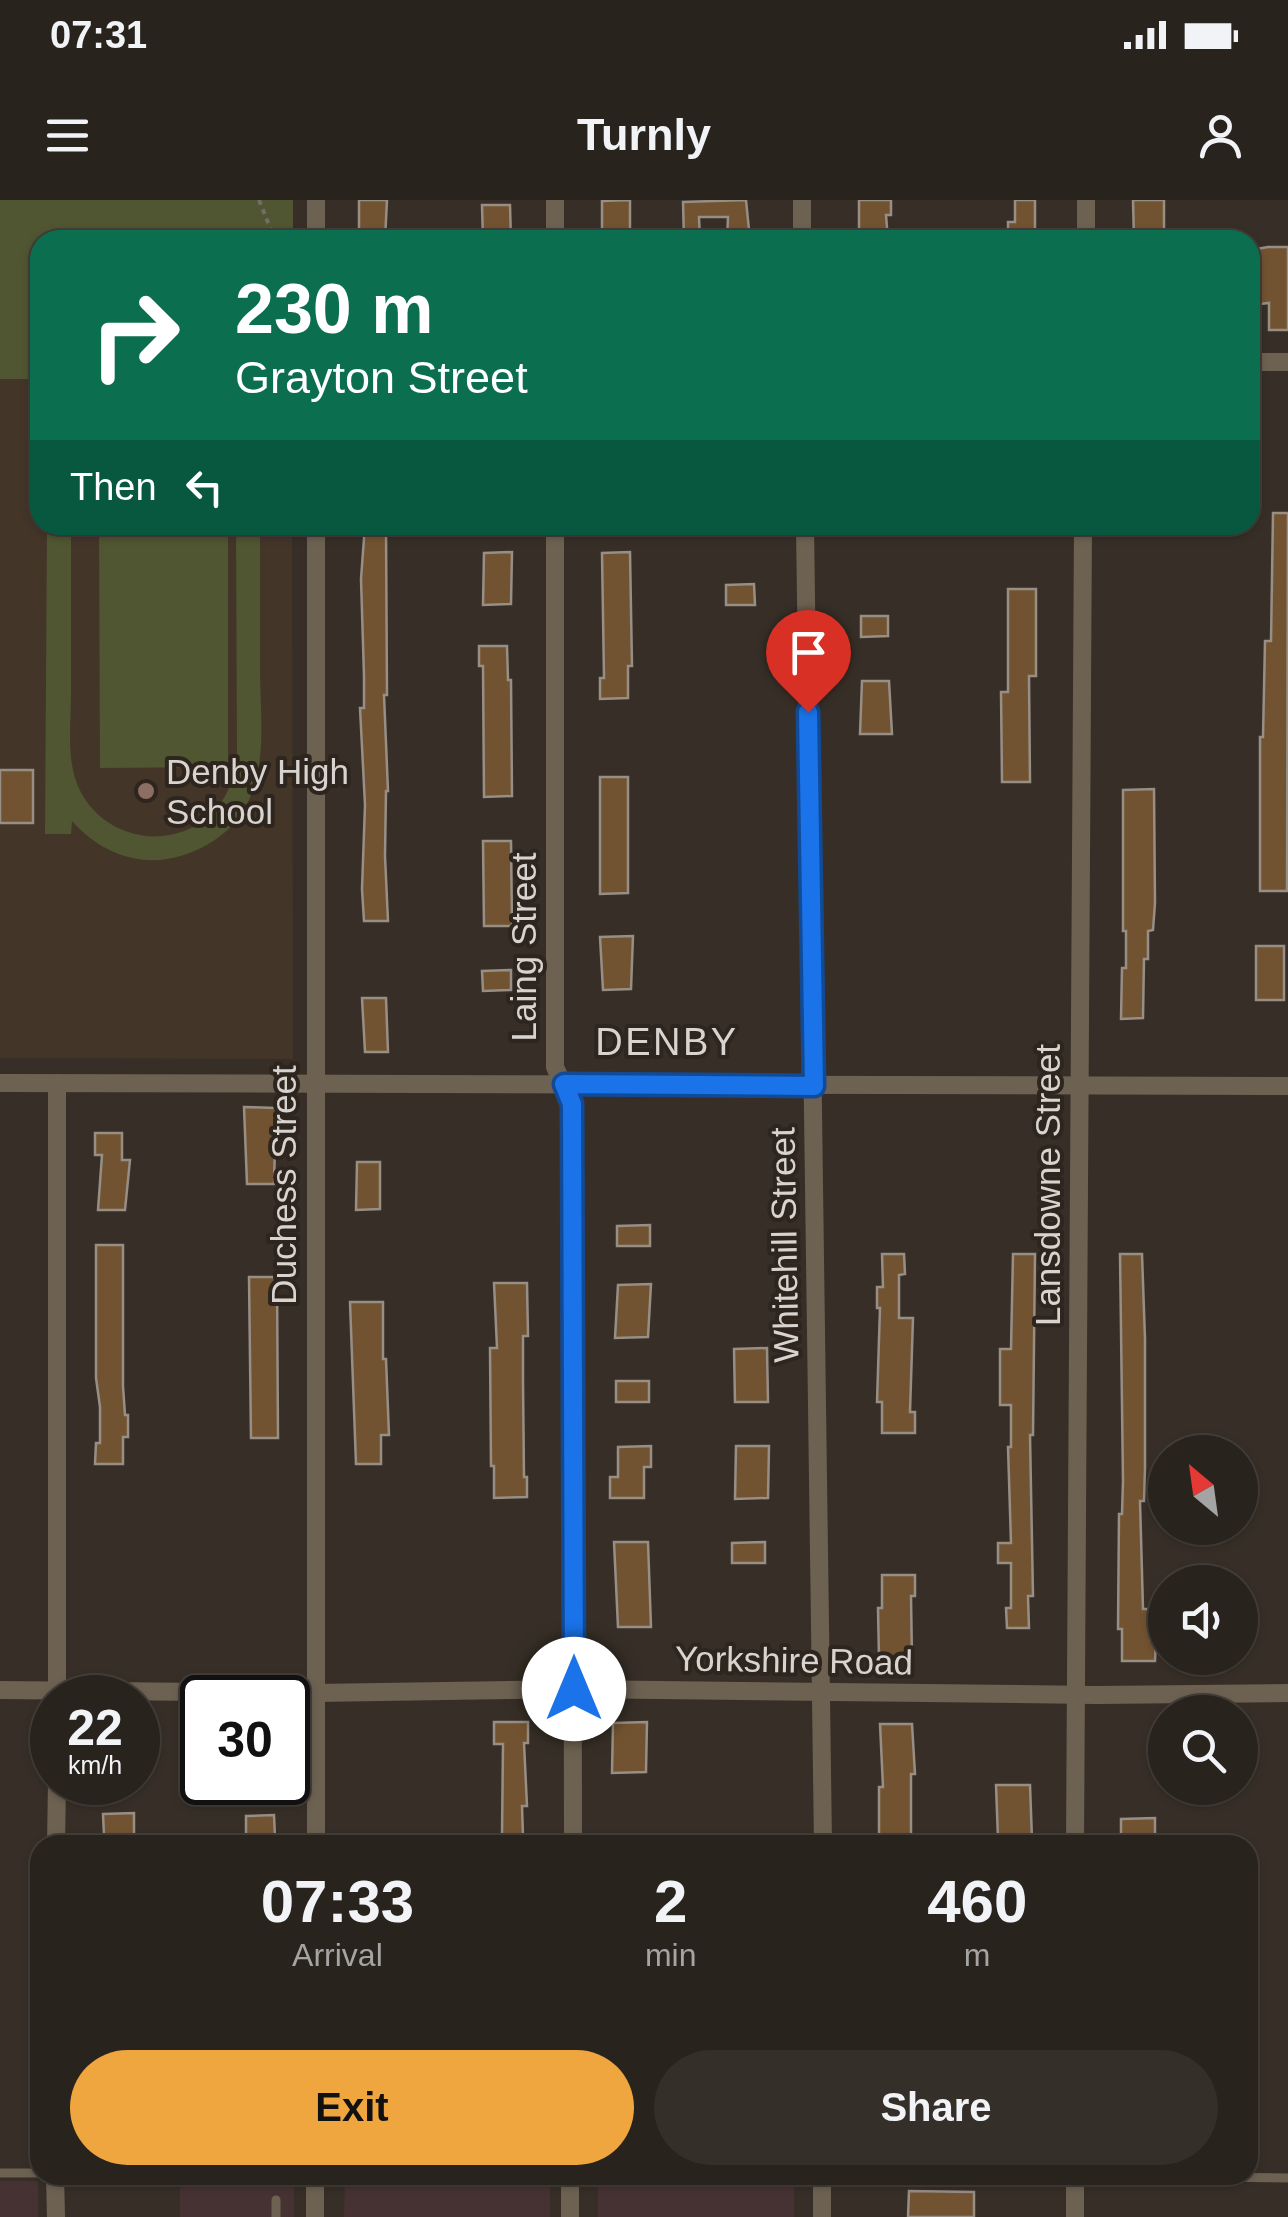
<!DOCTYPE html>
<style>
:root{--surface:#29231d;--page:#352f2a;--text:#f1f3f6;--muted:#a5a4a4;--line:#45403b;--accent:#f0a63f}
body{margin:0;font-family:Helvetica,sans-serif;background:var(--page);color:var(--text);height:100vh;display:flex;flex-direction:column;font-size:38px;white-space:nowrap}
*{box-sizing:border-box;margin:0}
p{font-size:32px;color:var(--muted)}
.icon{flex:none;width:55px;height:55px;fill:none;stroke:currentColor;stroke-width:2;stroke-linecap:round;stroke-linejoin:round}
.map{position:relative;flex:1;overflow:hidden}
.sheet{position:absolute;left:30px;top:1635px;width:1228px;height:350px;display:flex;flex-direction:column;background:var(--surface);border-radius:30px;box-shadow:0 2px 8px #0004,0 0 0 2px var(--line)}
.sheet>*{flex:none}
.guide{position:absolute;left:30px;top:30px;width:1230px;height:305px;border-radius:30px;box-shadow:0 2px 8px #0004,0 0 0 2px var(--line);background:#0b6e4f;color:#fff;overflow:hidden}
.needle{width:65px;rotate:331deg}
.tools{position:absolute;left:1148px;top:1235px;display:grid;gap:20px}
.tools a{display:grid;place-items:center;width:110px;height:110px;border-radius:50%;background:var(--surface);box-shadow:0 2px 8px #0004,0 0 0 2px var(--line);font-size:50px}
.speed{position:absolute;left:30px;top:1475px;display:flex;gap:20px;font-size:50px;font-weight:700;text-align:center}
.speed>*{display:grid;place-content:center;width:130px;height:130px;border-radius:50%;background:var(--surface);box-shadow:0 2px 8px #0004,0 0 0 2px var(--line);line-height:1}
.speed small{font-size:25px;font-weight:400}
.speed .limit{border:5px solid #111;border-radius:15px;background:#fff;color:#111}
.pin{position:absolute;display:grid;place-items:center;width:85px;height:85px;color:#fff;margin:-102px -42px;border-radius:50% 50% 50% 0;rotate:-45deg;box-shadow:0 0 10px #0007}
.pin .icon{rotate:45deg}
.me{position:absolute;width:110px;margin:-55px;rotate:0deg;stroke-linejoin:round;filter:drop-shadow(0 0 8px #0008)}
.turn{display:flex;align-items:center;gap:35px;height:210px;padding:0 40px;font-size:45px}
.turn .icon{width:130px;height:130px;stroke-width:2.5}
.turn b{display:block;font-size:70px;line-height:85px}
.then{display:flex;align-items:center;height:95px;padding:0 40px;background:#0003;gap:20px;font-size:38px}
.eta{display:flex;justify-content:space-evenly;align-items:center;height:170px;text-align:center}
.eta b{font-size:60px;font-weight:700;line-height:70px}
.button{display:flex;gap:20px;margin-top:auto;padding:20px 40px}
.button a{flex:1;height:115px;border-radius:60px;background:var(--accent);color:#111;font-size:40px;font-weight:700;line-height:115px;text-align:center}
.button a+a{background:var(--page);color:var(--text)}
.status{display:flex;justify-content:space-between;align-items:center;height:70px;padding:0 50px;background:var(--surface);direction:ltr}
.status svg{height:28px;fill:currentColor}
header{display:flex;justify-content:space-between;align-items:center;height:130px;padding:0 40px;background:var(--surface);font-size:45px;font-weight:700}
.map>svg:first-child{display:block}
.commercial{fill:#473233}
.education{fill:#443529}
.green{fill:#505532}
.building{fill:#725331;stroke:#978e85;stroke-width:2.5}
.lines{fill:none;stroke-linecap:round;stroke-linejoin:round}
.path{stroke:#746d66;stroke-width:4;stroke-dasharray:5 5;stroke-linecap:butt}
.lane{stroke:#6d6252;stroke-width:9}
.street{stroke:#6d6252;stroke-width:18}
.route-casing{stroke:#114b97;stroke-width:25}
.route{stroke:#1a73e8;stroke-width:18}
.education-dot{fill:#8d6e63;stroke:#2d251e;stroke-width:4}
.labels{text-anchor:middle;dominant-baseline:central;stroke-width:8;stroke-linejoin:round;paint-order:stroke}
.poi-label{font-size:35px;fill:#d8d3ce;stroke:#2d251e;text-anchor:start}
.street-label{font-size:35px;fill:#d8d3ce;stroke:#2d251e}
.neighbourhood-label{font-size:38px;letter-spacing:2.5px;fill:#d8d3ce;stroke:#2d251e}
</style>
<div class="status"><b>07:31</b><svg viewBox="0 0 49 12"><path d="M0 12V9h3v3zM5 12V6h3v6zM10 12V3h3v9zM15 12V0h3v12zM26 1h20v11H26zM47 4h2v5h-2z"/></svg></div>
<header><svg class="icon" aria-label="menu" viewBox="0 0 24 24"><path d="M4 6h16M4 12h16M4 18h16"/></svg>Turnly<svg class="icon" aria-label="person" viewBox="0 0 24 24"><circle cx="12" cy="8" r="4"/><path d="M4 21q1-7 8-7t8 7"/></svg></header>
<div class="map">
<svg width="1288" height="2017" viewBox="0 0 1288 2017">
<rect width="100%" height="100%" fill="#372f27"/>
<!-- commercial -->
<g class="commercial">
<polygon points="345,1979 550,1979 550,2017 344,2017"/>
<rect x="180" y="1980" width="114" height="37"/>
<rect x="0" y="1981" width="38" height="36"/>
<polygon points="794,1981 794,2017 598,2017 598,1982"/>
</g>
<!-- education -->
<polygon class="education" points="0,179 40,179 40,325 292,325 293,859 0,858"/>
<!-- green -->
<g class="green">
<polygon points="0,0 293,0 293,40 40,40 40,179 0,179"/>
<path d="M47,325H71C71,381 71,438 71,494C71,521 67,552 75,578C90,627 147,651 193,627C222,612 235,584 237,552L236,325H260C260,373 260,422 260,470C260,514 268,565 246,606C231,635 198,654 167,659C130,665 96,648 72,621L71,634H45Z"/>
<polygon points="99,325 228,325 228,567 100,568"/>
</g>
<!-- building -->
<g class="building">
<polygon points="359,0 387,0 385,40 359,40"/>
<polygon points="630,0 630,40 602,40 602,1"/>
<polygon points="746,0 750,40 727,40 728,17 699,17 700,40 684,40 683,2"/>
<polygon points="859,0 891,0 891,15 886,15 888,40 859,40"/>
<polygon points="1015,0 1035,0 1035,40 1008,40 1008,22 1015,22"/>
<polygon points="1133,0 1164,0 1164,40 1134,40"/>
<polygon points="482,5 510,5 511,40 483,40"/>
<polygon points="1268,47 1288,47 1288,130 1269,130 1269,103 1250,105 1250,50"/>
<polygon points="1273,313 1288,313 1287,691 1260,691 1260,537 1263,537 1265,441 1271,441"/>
<polygon points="365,325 386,325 387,495 384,495 388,591 386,591 385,656 388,721 364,721 362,689 365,605 360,508 364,508 364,476 361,379"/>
<polygon points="512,352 511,404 483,405 484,353"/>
<polygon points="630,352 632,466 628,466 628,498 600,499 600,478 604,478 602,353"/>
<polygon points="754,384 755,405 726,405 726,385"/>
<polygon points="1008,389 1036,389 1036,476 1029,476 1030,582 1002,582 1001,492 1008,492"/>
<polygon points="861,416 888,416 888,436 861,437"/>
<polygon points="479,446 507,446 508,480 511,480 512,596 484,597 483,466 479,466"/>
<polygon points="862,481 889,481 892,534 860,534"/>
<rect x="0" y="570" width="33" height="53"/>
<polygon points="600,577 628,577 628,693 600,694"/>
<polygon points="1154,589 1155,703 1153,730 1148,731 1148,759 1144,759 1143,818 1121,819 1122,768 1126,768 1126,731 1123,731 1123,590"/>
<polygon points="483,641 511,641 512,726 484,726"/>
<polygon points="633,736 631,789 603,790 600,737"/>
<rect x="1256" y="746" width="28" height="54"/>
<polygon points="511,770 511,790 483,791 482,771"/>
<polygon points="362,798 386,798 388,852 365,852"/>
<polygon points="244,907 276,908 274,984 247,984"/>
<polygon points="95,933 122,933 122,960 130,960 125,1010 98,1010 102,955 95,955"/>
<polygon points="357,962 380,962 380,1009 356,1010"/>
<polygon points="650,1025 650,1046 617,1046 617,1026"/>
<polygon points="96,1045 123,1045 123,1186 125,1215 128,1215 128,1237 123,1237 123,1264 95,1264 96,1243 100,1243 100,1207 96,1178"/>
<polygon points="882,1054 904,1054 905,1074 899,1075 899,1118 913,1118 910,1212 915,1212 915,1233 882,1233 882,1202 877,1202 880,1108 877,1108 877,1087 883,1087"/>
<polygon points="1013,1054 1035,1054 1033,1235 1030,1235 1033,1396 1028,1396 1029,1428 1007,1428 1006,1408 1011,1408 1011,1363 998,1363 998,1343 1011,1343 1008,1247 1011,1247 1011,1205 1000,1205 1000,1149 1011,1149"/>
<polygon points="1120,1054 1142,1054 1145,1139 1145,1267 1144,1301 1140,1301 1143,1409 1151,1409 1151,1440 1156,1440 1155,1461 1122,1461 1122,1429 1118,1429 1119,1314 1122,1314 1123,1281"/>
<polygon points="249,1077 277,1077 278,1238 251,1238"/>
<polygon points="494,1083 527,1083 528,1136 523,1136 523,1181 524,1277 527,1277 527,1297 494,1298 494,1266 491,1266 490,1148 497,1148"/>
<polygon points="651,1084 648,1137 615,1138 618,1085"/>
<polygon points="350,1102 383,1102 383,1159 386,1159 389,1235 381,1235 381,1264 356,1264"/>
<polygon points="767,1148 768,1202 735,1202 734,1149"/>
<rect x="616" y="1181" width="33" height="21"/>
<polygon points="651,1246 651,1267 644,1267 644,1298 610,1298 610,1277 618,1277 618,1247"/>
<polygon points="736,1246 769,1246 768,1298 735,1299"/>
<polygon points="614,1342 648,1342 651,1427 618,1427"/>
<polygon points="765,1342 765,1363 732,1363 732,1343"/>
<polygon points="882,1375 915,1375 915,1396 911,1396 912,1459 879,1459 878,1408 882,1408"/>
<polygon points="494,1522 528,1522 528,1543 524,1543 527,1606 522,1606 523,1636 502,1636 503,1544 494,1544"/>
<polygon points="647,1522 646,1572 612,1573 613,1523"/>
<polygon points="880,1524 912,1524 915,1574 911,1574 911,1640 879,1640 879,1587 883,1587"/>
<polygon points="996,1585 1030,1585 1032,1639 998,1639"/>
<polygon points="134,1613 134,1635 104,1636 103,1614"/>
<polygon points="274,1615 275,1637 246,1637 246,1616"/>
<polygon points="1155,1618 1155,1640 1121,1640 1121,1619"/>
<polygon points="909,1991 974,1992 974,2017 908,2017"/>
</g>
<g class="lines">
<!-- path -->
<polyline class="path" points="259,0 275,40"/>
<!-- lane -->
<g class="lane">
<polyline points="0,1973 40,1973"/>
<polyline points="1007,1975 1288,1978"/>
<polyline points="276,2017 276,2000"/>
</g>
<!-- street -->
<g class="street">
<polyline points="316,0 316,40"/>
<polyline points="555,0 555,40"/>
<polyline points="802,0 802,40"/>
<polyline points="1086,40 1086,0"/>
<polyline points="1250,162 1288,162"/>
<polyline points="555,325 555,867 572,904 573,1645"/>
<polyline points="805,325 823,1645"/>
<polyline points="0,883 1288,886"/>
<polyline points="0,1490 316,1493 574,1489 1096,1495 1288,1493"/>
<polyline points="57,1497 57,883"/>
<polyline points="56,1645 57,1582"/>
<polyline points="316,1645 316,325"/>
<polyline points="1075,1645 1083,325"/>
<polyline points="55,1975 56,2017"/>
<polyline points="315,2017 315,1975"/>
<polyline points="570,2017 570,1975"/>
<polyline points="822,2017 822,1975"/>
<polyline points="1075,2017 1075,1975"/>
</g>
</g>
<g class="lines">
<defs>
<polyline id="route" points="574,1489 572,904 564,884 814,886 808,512"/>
</defs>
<!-- route casing -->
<use href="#route" class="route-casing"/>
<!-- route -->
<use href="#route" class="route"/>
</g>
<!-- markers -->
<circle class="education-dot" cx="146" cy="591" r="10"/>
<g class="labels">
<!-- poi labels -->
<g class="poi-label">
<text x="166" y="571">Denby High<tspan x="166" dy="40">School</tspan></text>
</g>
<!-- street labels -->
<g class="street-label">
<text transform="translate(523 747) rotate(-90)">Laing Street</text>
<text transform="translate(283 985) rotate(-90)">Duchess Street</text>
<text transform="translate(1047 985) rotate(-90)">Lansdowne Street</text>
<text transform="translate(784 1045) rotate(-91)">Whitehill Street</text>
<text transform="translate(794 1460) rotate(1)">Yorkshire Road</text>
</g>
<!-- neighbourhood labels -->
<g class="neighbourhood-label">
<text x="667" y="842">DENBY</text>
</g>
</g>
</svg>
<div class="tools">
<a><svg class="needle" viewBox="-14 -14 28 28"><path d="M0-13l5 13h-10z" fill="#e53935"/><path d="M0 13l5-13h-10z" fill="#a5a4a4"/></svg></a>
<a><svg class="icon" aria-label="sound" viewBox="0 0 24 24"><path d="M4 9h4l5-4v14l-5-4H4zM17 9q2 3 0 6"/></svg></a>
<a><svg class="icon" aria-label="search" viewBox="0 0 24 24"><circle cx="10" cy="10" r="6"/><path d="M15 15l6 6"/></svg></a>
</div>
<div class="speed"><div>22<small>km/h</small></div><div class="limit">30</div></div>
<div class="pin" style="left:808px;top:512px;background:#d93025"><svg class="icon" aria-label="arrive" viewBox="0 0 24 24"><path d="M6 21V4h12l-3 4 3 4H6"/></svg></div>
<svg class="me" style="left:574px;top:1489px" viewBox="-20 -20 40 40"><circle r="19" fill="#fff"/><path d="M0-13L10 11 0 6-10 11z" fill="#1a73e8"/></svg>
<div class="guide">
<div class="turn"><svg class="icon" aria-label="right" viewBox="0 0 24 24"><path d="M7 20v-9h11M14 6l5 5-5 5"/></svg><div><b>230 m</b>Grayton Street</div></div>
<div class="then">Then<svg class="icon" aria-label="left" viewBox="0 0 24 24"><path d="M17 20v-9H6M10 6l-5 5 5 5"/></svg></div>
</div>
<section class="sheet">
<div class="eta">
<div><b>07:33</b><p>Arrival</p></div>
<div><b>2</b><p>min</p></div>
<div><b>460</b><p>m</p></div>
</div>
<div class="button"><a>Exit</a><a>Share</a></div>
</section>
</div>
